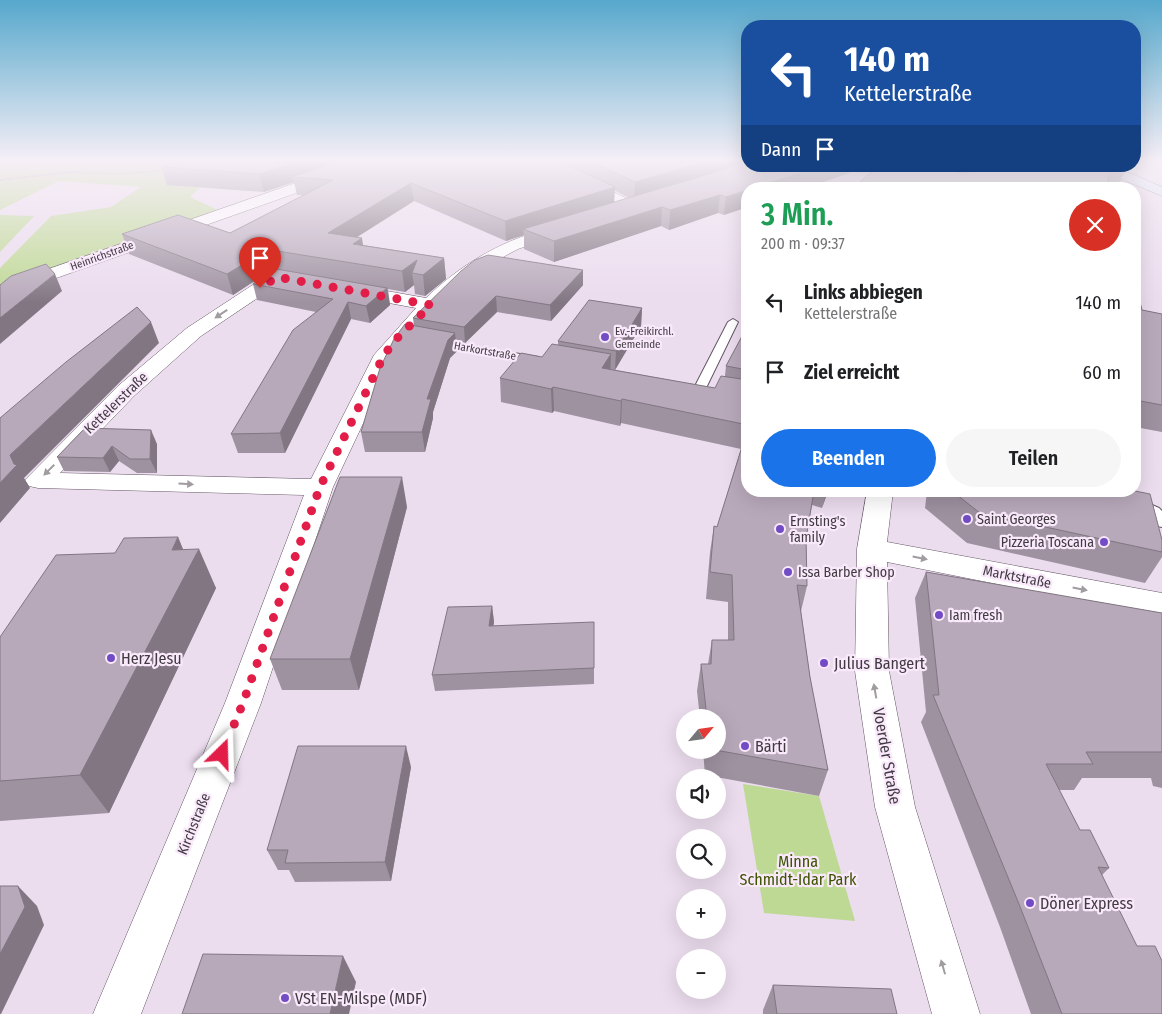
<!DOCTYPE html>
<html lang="de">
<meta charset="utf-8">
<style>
:root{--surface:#fff;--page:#f6f6f6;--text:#202124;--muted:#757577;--accent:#1a73e8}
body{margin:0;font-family:"Fira Sans Condensed",sans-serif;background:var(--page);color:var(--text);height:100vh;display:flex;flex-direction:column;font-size:19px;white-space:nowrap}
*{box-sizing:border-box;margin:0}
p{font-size:16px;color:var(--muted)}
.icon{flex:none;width:28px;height:28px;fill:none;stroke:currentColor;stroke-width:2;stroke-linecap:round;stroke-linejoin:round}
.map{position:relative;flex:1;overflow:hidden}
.side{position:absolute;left:741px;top:182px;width:400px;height:315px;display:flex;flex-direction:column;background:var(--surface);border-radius:20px;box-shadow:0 5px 20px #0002}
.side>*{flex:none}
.top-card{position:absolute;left:741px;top:20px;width:400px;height:152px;border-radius:20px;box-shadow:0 5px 20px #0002;background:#1a4fa0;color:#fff;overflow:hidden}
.needle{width:32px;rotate:61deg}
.controls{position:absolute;left:676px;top:709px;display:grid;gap:10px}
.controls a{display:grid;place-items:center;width:50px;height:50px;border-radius:50%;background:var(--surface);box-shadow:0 5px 20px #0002;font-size:25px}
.pin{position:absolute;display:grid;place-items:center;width:42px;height:42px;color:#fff;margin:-51px -21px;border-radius:50% 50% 50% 0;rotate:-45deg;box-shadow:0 0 5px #0007}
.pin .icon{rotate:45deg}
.me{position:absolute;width:55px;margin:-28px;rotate:22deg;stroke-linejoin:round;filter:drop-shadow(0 0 4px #0008)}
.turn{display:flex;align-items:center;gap:18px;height:105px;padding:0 20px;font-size:22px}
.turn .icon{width:65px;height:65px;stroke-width:2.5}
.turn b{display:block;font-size:35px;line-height:42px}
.then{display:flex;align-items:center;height:48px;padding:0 20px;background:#0003;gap:10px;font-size:19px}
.round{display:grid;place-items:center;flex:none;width:52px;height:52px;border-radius:26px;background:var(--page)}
.headline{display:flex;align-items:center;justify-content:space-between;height:85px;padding:0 20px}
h1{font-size:30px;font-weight:600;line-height:38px;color:#1e9e55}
.primary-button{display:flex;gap:10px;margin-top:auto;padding:10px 20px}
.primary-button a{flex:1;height:58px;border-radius:30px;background:var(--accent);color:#fff;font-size:20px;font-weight:600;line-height:58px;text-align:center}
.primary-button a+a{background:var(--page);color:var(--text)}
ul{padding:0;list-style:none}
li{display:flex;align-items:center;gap:15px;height:70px;padding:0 20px}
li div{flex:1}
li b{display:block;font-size:19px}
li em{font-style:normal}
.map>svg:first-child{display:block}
.green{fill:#bed993}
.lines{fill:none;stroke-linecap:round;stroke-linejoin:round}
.service-casing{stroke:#645666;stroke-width:2}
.minor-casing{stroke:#645666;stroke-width:1}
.secondary-casing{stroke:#645666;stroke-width:1}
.path{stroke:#968b98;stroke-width:2;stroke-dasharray:1 1;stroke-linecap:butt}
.service{fill:#fff;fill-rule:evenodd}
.minor{fill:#fff;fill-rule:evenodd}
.secondary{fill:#dce7f8;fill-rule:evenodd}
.wall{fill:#9e91a0;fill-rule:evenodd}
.shaded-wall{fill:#817682}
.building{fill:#b8a9ba;stroke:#817682}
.oneway{fill:#a09ca0}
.route{stroke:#e11d48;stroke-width:9;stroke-dasharray:0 16.2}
.poi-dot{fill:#714cc5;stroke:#f9e9fb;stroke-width:2}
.labels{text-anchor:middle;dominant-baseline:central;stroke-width:4.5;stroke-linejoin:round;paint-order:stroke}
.far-street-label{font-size:11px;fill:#403a41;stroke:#f9e9fb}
.far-poi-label{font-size:11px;fill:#403a41;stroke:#f9e9fb;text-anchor:start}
.street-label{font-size:14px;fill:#403a41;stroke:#f9e9fb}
.poi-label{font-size:14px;fill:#403a41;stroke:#f9e9fb;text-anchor:start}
.near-poi-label{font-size:16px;fill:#403a41;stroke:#f9e9fb;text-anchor:start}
.near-street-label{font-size:16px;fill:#403a41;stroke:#f9e9fb}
.near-park-label{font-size:16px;fill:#3c5300;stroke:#f9e9fb}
</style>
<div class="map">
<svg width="1162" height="1014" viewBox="0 0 1162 1014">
<rect width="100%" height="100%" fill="#ebdcee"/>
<!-- green -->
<g class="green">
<polygon points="0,161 256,161 220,169 190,197 224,213 0,293 0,268 51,216 111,207 141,187 59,181 0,210"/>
<polygon points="0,215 34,216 0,252"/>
<polygon points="743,784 819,796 855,921 764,913"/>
</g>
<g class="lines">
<defs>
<g id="service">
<polygon points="733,319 738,322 706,388 748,396 748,404 695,393 693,390 728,322"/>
<polygon points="438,340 538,357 544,361 538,365 434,345 432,343 434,341"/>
<polygon points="1099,491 1120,491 1159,508 1162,511 1162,527 1157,526 1149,514 1101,494"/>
</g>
<g id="minor">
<polygon points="359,161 379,161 378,164 0,298 0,286"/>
<polygon points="524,161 542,161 585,178 638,204 641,207 638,210 628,210 575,184 525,164"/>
<path d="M559,225L565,227L567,230L565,233L518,249L490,264L443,302L414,332L395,356L333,487L261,703L141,1014H93L225,703L304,495L38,488L29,486L25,480L118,386L187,328L271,273L277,272L292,275L295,279L292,283H280L201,336L134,396L60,473L311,479L374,355L416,308L346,295L344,291L346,287L353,285L426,298C466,260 505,239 559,225Z"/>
<polygon points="867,491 893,491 887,542 1162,593 1162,617 887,562 889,671 915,807 980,1014 932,1014 875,807 855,671 857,549"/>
</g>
<path id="secondary" d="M1088,166C1119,166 1134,175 1162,187V196L1121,179L1089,169Z"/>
</defs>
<!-- service casing -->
<use href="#service" class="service-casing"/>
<!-- minor casing -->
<use href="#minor" class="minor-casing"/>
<!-- secondary casing -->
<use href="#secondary" class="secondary-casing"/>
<!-- path -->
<polyline class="path" points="0,180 71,172 119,174 167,170"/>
<!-- service -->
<use href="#service" class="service"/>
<!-- minor -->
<use href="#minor" class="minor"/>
<!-- secondary -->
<use href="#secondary" class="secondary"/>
</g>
<!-- wall -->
<g class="wall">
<path d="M176,161H748V166H869L803,189H748L724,215L718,213L669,230L661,226L554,262L524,249V235L506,241L414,201L356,237L363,245L444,258L446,279L425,296L415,294L414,285L405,292L388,289L390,305L370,323L351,319L285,453H238L231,434L316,312L257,300L253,284L273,271H270L233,295L129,254L122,234L230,233L304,195H297L294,182L264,192L167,185L161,167ZM614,190L629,198L614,202Z"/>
<polygon points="1044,166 1123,175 1117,189 852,189 967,173 1042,168"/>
<polygon points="583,270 583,285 551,321 497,312 465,343 456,341 457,351 450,358 433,412 433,418 425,452 365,452 361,432 414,326 413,318"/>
<polygon points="1135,297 1142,310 1162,314 1162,432 1135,427"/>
<polygon points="642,308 641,326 615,370 715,388 725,376 726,366 748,325 748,491 828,491 822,508 812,505 806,538 807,586 801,611 810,677 828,770 819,796 705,775 703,750 718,750 718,718 700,718 697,691 701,664 708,664 712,640 728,640 728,602 706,599 710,552 714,526 717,527 741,449 621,423 620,426 554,411 552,413 501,402 500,378 542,357 558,345 558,341"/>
<polygon points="85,428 157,444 157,473 137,473 119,461 110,472 64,471 57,457"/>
<polygon points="927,491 1135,491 1162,552 1162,557 1145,583 967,543 925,508"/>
<polygon points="407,507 359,690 282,690 270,659"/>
<polygon points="178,537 183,550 216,588 109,813 0,821 0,637"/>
<polygon points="926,572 1162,613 1162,788 1153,786 1151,778 1082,778 1074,790 1059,790 1080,830 1109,868 1102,875 1162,1014 1031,1014 1000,927 921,722 926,712 915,598"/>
<polygon points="492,606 494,622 493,626 594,668 594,684 435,691 432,675"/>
<polygon points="411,767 391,881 295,882 289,870 278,870 267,850"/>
<polygon points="773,985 897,1014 763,1014 763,1010"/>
</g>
<!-- shaded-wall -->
<g class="shaded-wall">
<polygon points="299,161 353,161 292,177 294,182 264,192 259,174"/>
<polygon points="708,161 742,161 707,178 634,200 635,182"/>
<polygon points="821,166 869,166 803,189 751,189"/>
<polygon points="962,166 969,166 967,173 951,189 956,171"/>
<polygon points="411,183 414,201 332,253 328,233"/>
<polygon points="615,187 614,206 523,229 524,235 506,241 505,221"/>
<polygon points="748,190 748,207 724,215 726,197"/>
<polygon points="720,195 718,213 669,230 670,210"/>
<polygon points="662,207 661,226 554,262 554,241"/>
<polygon points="362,238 365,258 353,244"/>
<polygon points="271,250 277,270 270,271 233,295 227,274 265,251"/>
<polygon points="444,258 446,279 425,296 423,275"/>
<polygon points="417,260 412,273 414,285 405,292 402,271"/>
<polygon points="583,270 583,285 551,321 550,305"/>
<polygon points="55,274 62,291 0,344 0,318"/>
<polygon points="387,288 390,305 370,323 366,306"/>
<polygon points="496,296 497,312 465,343 464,327"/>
<polygon points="348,302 351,319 285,453 280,433"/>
<polygon points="642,308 641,326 615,370 616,351"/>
<polygon points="151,322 159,343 24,478 30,488 0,523 0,483 10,455"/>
<polygon points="455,333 457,351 450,358 433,412 433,418 425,452 422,432 427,399 448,340"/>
<polygon points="611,354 610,378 602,368"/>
<polygon points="553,387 554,411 552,413 551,389"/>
<polygon points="622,399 621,423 620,426 621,401"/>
<polygon points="151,430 157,444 157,473 150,459"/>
<polygon points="112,446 119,461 110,472 103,458"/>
<polygon points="402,477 407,507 359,690 350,659"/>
<polygon points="827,491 828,491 822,508"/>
<polygon points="178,537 190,566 199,549 216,588 109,813 80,775"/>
<polygon points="492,606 494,622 491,642 489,626"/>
<polygon points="406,746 411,767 391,881 385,862"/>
<polygon points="18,886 37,906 44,925 1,1014 0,1014 0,954"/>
<polygon points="343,956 356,982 349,1014 330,1014"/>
</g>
<!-- building -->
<g class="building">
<polygon points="176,161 299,161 259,174 161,167"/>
<polygon points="340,161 556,161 574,168 615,187 505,221 411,183 328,233 362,238 353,244 444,258 423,275 412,273 417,260 402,271 271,250 265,251 227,274 122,234 178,215 230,233 333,180 292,177"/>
<polygon points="590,161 708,161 635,182"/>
<polygon points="742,161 748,161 748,166 821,166 751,189 748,189 748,190 726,197 720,195 670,210 662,207 554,241 523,229 726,169"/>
<polygon points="878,166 962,166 956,171 958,173 974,173 982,166 1031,166 1042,168 1044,166 1124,166 1123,175 1108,173 1108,189 852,189"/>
<polygon points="488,255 583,270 550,305 496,296 464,327 413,318 461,271 475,260"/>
<polygon points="46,264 55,274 0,318 0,285 11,276"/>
<polygon points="276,269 387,288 366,306 348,302 280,433 231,434 293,330 333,299 253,284"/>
<polygon points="1135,297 1139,298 1142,310 1162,314 1162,405 1135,400"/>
<polygon points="589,300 642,308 616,351 558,341"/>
<polygon points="137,307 151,322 10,455 14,464 17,465 0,483 0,418 66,362"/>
<polygon points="405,324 455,333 448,340 427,399 431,399 422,432 361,432 380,368 394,339"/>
<polygon points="748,325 748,370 726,366"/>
<polygon points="552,344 611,354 602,368 715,388 721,376 748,380 748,425 622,399 621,401 553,387 551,389 500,378 521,353 542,357"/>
<polygon points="85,428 151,430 150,459 130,459 112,446 103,458 57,457"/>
<polygon points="748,432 748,491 814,491 806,538 807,586 797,585 810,677 828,770 715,750 718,750 718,718 707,718 701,664 711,664 712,640 734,640 732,575 710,572 714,526 717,527 745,437"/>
<polygon points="340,477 402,477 350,659 270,659"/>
<polygon points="952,491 1135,491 1150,494 1162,540 1162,552 980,513"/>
<polygon points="178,537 172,550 199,549 80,775 0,781 0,637 56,555 115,553 124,538"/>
<polygon points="926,572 1162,613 1162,752 1086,752 1093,764 1046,764 1080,830 1090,830 1109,868 1098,867 1137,946 1155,946 1162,961 1162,1014 1062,1014 1019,904 933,695 939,695"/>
<polygon points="492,606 489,626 594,622 594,668 432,675 448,607"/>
<polygon points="298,746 406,746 385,862 285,863 288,850 267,850"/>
<polygon points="0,886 18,886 25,907 0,954"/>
<polygon points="203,954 343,956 330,1014 182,1014"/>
<polygon points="773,985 891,989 897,1014 777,1014"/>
</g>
<!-- one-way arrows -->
<defs><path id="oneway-solid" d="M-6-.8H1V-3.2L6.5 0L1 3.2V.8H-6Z" transform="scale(1.25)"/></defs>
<g class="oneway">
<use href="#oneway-solid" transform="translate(221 314) rotate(146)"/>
<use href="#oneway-solid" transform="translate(49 470) rotate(135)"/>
<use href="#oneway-solid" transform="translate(186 484) rotate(3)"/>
<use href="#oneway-solid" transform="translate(920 558) rotate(11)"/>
<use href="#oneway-solid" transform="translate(1080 589) rotate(11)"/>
<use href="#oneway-solid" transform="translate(875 691) rotate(-100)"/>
<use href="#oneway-solid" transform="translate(943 967) rotate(-106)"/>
</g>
<!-- sky -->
<linearGradient id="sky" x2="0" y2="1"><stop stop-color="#56a8cc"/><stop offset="0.53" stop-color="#f6eff7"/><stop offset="1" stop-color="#f6eff7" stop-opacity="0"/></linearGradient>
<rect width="1162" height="303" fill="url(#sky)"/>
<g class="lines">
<!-- route -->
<polyline class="route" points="222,754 243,703 320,487 384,355 399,336 431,305 277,277 260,288"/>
</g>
<!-- markers -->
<g class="poi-dot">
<circle cx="605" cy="337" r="5"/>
<circle cx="967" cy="519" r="5"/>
<circle cx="780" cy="529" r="5"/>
<circle cx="1104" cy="542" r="5"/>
<circle cx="788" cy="572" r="5"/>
<circle cx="939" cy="615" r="5"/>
<circle cx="111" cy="658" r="5"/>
<circle cx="824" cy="663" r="5"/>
<circle cx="745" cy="746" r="5"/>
<circle cx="1030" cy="903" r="5"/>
<circle cx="285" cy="998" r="5"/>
</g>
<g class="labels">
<!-- far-street labels -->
<g class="far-street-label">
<text transform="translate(102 256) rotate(-20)">Heinrichstraße</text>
<text transform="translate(485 351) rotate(10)">Harkortstraße</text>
</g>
<!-- far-poi labels -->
<g class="far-poi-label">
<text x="615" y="331">Ev.-Freikirchl.<tspan x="615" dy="13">Gemeinde</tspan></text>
</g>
<!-- street labels -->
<g class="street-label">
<text transform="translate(116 403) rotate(-44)">Kettelerstraße</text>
<text transform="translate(1017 577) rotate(11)">Marktstraße</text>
<text transform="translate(194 824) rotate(-68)">Kirchstraße</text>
</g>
<!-- poi labels -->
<g class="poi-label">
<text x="977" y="519">Saint Georges</text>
<text x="790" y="521">Ernsting's<tspan x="790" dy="16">family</tspan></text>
<text x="1094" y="542" text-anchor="end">Pizzeria Toscana</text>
<text x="798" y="572">Issa Barber Shop</text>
<text x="949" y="615">Iam fresh</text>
</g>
<!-- near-poi labels -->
<g class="near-poi-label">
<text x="121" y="658">Herz Jesu</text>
<text x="834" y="663">Julius Bangert</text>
<text x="755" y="746">Bärti</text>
<text x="1040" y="903">Döner Express</text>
<text x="295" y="998">VSt EN-Milspe (MDF)</text>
</g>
<!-- near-street labels -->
<g class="near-street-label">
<text transform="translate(887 756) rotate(80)">Voerder Straße</text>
</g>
<!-- near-park labels -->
<g class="near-park-label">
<text x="798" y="861">Minna<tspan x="798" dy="18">Schmidt-Idar Park</tspan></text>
</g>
</g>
</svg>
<div class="controls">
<a><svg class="needle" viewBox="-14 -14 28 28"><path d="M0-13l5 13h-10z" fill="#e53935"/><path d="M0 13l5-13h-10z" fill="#757577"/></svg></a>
<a><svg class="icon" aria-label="sound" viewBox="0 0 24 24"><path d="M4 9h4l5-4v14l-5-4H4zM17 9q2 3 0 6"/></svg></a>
<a><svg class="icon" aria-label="search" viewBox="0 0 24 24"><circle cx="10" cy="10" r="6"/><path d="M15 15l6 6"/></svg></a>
<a>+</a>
<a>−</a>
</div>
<div class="pin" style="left:260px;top:288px;background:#d93025"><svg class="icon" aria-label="arrive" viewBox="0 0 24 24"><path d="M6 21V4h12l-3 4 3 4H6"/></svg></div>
<svg class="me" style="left:222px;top:754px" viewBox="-20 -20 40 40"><path d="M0-17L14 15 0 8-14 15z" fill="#e11d48" stroke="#fff" stroke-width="4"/></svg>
<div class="top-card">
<div class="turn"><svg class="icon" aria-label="left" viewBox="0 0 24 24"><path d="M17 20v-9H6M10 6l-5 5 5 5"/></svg><div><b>140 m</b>Kettelerstraße</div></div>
<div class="then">Dann<svg class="icon" aria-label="arrive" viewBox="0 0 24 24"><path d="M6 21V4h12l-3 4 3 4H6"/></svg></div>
</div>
<section class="side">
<div class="headline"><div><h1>3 Min.</h1><p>200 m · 09:37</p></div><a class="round" style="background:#d93025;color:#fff"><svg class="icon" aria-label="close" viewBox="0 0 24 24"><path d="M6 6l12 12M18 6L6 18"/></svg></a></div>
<ul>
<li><svg class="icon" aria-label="left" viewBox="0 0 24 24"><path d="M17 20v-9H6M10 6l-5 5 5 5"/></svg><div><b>Links abbiegen</b><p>Kettelerstraße</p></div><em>140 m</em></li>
<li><svg class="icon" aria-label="arrive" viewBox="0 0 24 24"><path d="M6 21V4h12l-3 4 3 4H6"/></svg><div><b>Ziel erreicht</b></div><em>60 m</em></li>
</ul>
<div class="primary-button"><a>Beenden</a><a>Teilen</a></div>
</section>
</div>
